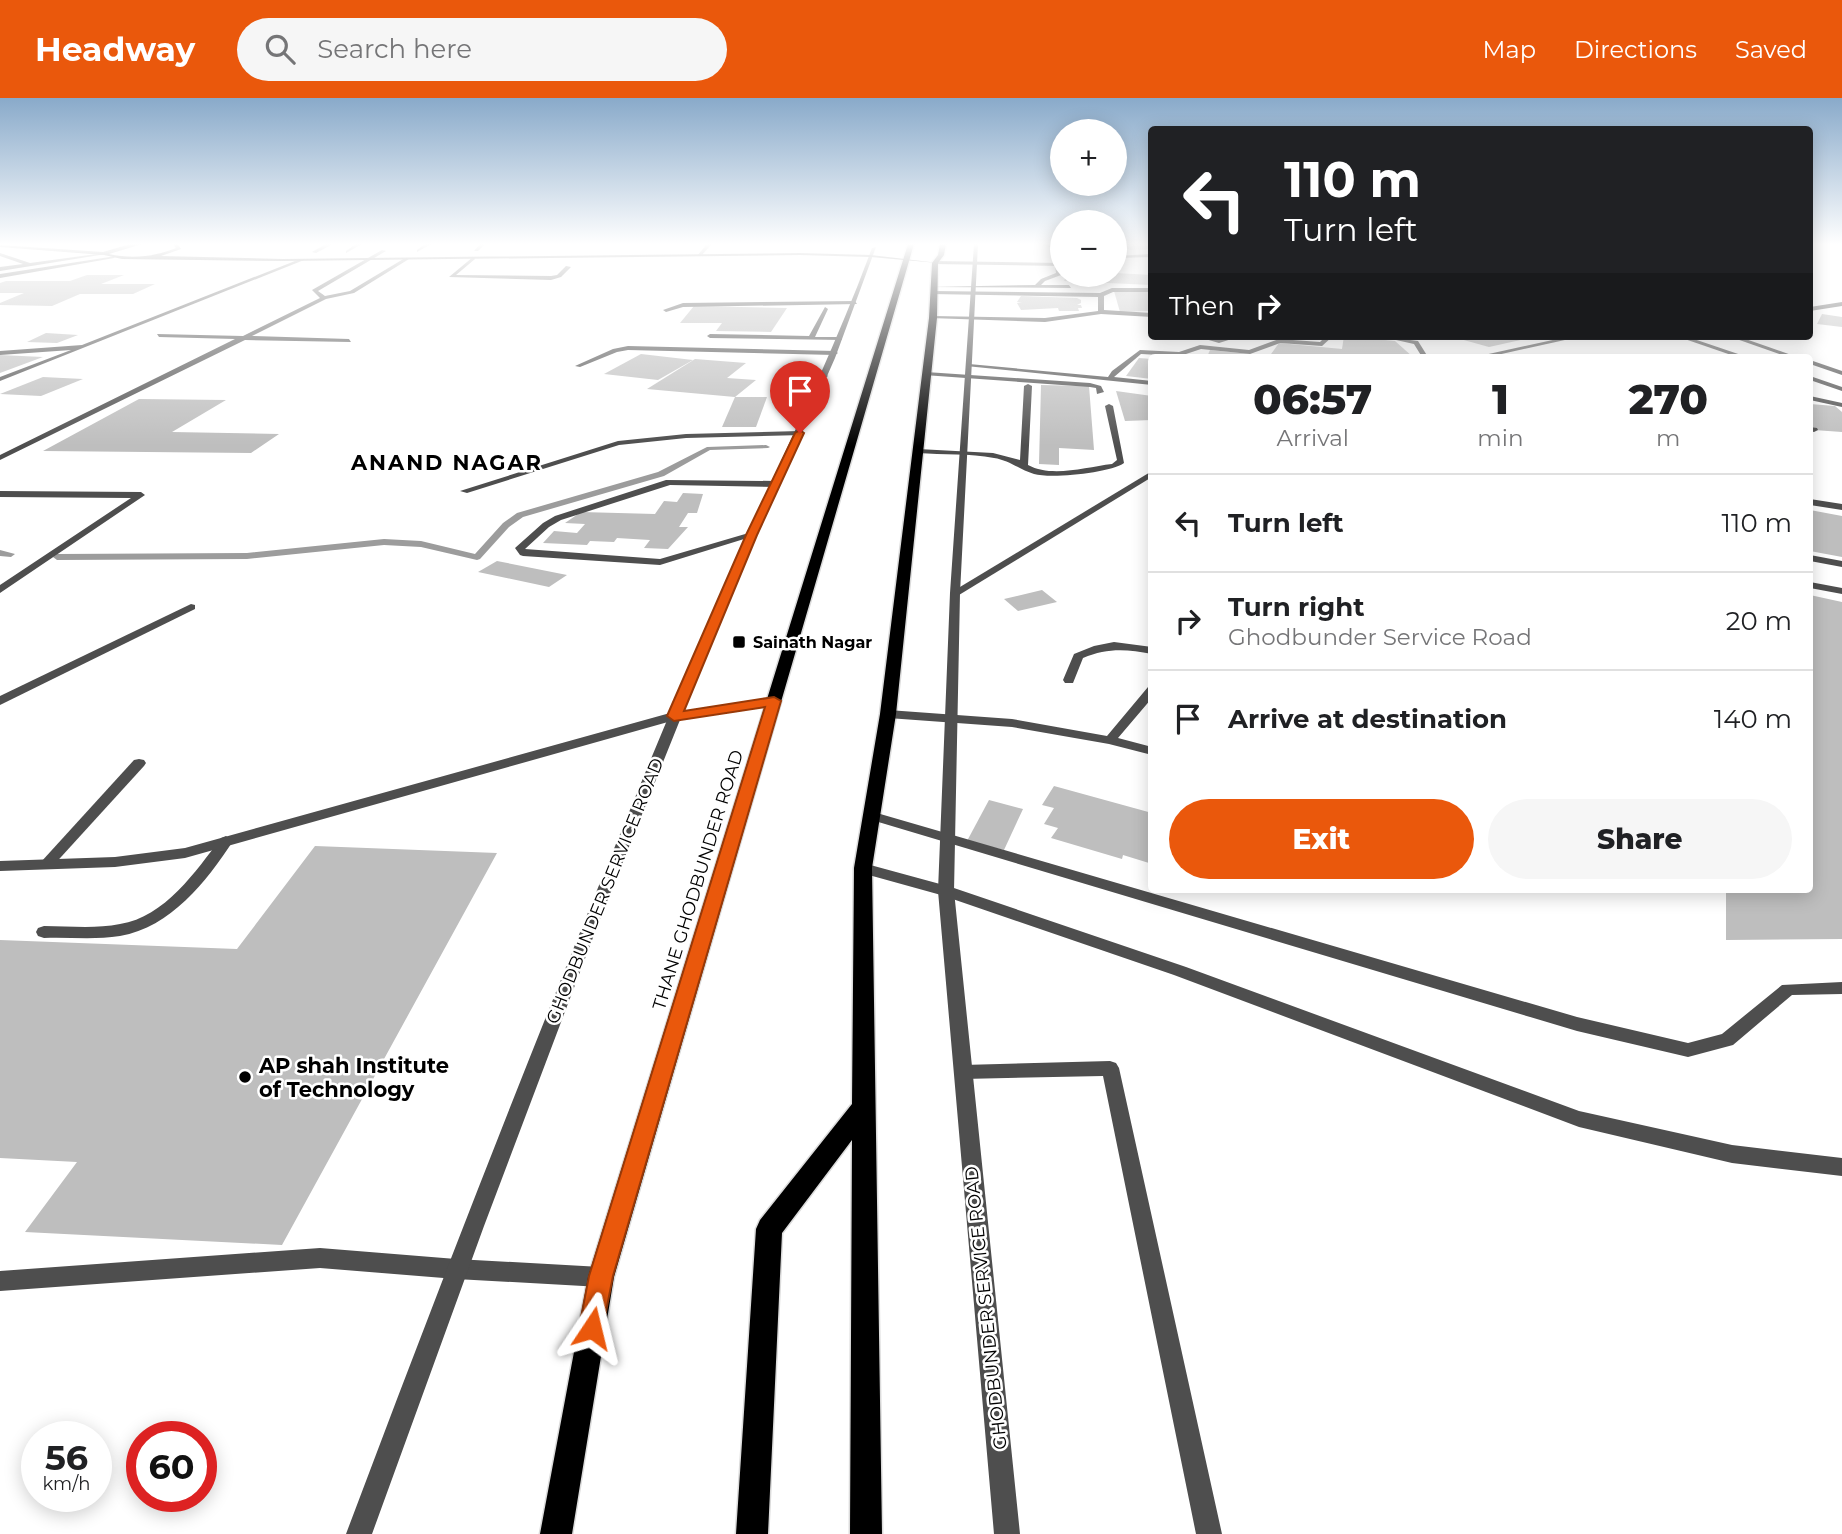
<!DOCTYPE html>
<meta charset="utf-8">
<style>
:root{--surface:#fff;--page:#f6f6f6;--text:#202124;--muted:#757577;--line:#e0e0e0;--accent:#ea580c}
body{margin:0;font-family:Montserrat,sans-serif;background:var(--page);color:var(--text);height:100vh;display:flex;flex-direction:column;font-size:26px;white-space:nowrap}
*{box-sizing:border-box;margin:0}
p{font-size:23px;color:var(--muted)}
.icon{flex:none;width:38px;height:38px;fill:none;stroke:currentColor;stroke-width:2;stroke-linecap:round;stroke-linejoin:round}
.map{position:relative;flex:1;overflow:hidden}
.details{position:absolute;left:1148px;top:256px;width:665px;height:539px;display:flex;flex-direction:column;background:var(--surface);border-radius:7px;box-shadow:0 4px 18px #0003}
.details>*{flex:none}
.guide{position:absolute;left:1148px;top:28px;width:665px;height:214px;border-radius:7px;box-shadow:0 4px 18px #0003;background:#202124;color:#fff;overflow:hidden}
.fabs{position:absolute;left:1050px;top:21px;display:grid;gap:14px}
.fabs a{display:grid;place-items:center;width:77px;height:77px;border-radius:50%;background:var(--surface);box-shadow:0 4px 18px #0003;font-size:35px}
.speed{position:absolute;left:21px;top:1323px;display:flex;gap:14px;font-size:35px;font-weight:700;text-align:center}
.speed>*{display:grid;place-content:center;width:91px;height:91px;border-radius:50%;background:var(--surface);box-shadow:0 4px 18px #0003;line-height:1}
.speed small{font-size:18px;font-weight:400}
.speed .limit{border:10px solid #d22;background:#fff;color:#111}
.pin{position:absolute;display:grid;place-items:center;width:60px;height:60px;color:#fff;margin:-72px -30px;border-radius:50% 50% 50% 0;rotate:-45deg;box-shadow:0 0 7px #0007}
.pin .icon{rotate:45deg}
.me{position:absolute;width:77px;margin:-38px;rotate:10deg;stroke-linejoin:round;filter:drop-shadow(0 0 5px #0008)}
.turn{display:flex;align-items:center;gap:24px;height:147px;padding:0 21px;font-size:32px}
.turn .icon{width:91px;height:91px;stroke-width:2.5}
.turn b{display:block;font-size:49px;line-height:60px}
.then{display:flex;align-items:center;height:66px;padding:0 21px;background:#0003;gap:14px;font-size:26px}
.eta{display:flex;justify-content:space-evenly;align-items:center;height:119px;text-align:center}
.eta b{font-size:42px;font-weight:800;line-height:49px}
.action{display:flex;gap:14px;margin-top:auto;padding:14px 21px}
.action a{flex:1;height:80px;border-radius:42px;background:var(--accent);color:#fff;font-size:28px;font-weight:800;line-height:80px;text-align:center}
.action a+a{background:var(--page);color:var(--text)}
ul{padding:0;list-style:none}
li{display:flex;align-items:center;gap:21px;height:98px;padding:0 21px;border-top:2px solid var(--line)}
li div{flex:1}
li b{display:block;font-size:26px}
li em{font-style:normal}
header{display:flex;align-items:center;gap:42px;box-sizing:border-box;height:98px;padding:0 35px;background:var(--accent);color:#fff}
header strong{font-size:33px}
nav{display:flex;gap:38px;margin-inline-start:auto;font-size:24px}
.search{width:490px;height:63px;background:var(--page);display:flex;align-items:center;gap:18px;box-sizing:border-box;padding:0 24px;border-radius:38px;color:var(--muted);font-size:26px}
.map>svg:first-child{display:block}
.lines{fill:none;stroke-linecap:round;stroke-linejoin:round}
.stream{fill:#9c9c9c;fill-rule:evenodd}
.building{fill:#bebebe}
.primary-casing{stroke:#dbdbdb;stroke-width:3}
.service{fill:#4e4e4e;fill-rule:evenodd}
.minor{fill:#4e4e4e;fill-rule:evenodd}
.tertiary{fill:#4e4e4e;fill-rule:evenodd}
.secondary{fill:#1b1b1b;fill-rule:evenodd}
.primary{fill:#000;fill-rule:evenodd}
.route{fill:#ea580c;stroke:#983908;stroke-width:2}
.poi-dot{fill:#000;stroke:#fff;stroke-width:2.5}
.labels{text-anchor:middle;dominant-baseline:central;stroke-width:5;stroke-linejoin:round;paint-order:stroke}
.far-poi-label{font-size:16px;font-weight:bold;fill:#000;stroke:#fff;text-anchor:start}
.street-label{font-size:18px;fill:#000;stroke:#fff}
.far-district-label{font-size:21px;font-weight:bold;letter-spacing:2px;fill:#000;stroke:#fff}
.near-poi-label{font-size:21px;font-weight:bold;fill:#000;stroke:#fff;text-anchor:start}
</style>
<header>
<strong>Headway</strong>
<div class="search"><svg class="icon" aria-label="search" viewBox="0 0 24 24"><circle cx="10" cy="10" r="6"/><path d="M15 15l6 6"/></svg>Search here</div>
<nav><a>Map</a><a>Directions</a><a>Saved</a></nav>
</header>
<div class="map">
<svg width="1842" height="1436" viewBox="0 0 1842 1436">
<rect width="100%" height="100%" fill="#fff"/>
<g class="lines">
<!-- stream -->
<g class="stream">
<polygon points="766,347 770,349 768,350 710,352 664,378 523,419 509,429 480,461 477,462 421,449 384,447 247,461 57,462 53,459 57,456 247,455 384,441 421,443 475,456 503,425 517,415 658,374 707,349"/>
<polygon points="0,452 15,456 11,459 0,458"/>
</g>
</g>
<!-- building -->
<g class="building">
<polygon points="1120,146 1152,146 1152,151 1130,152"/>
<polygon points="1115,175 1152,177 1152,187 1064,183 1067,177"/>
<polygon points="87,177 124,177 101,186 155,186 133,196 80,196 52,208 0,207 0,205 24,195 0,195 0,185 6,183 70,183"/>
<polygon points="1114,193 1152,193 1152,213 1120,214"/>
<polygon points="1021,198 1077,200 1081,202 1081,205 1077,207 1081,207 1082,210 1078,210 1079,213 1059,213 1058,210 1021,212 1017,205 1022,204 1017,204"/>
<polygon points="694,208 787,210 771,234 716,233 722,225 680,225"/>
<polygon points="1822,216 1842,219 1842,229 1817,226"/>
<polygon points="46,235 78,237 57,245 27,244"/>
<polygon points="1344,238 1395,243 1413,259 1341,256 1341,259 1269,259 1279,245 1342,251"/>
<polygon points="1538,238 1489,249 1453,239 1453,238"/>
<polygon points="1210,252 1261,257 1261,259 1207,259"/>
<polygon points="641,256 693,262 658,282 604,276"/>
<polygon points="0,257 43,259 0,275"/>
<polygon points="1139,260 1152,261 1152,281 1126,278"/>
<polygon points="695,261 746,265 727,280 756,282 735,299 647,291"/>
<polygon points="43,279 83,281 41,298 0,296"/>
<polygon points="1041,287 1089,288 1094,352 1059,350 1059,367 1039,366"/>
<polygon points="1116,293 1152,298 1152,322 1125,323"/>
<polygon points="735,299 767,299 756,329 722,329"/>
<polygon points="139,301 226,302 172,334 279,336 251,355 43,353"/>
<polygon points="1810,306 1835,308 1842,314 1842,334 1814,332 1810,328"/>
<polygon points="683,395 703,396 697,415 688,415 679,429 688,429 668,451 644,450 650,442 617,440 614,444 590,443 587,447 543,445 554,433 577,435 585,426 565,425 581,414 655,416 664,403 677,404"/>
<polygon points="1810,412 1842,418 1842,459 1810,453"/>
<polygon points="497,463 567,477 549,489 478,474"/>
<polygon points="1042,492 1057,504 1018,513 1004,501"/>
<polygon points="1810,497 1842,504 1842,841 1726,842 1726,791 1810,791"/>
<polygon points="1054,688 1152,715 1152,760 1149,765 1123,757 1122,761 1051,740 1058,730 1044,726 1054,710 1042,707"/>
<polygon points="989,702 1023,711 1004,752 967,743"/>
<polygon points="315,748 497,755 282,1147 25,1134 77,1064 0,1060 0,842 237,851"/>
</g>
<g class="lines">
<defs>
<g id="primary">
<polygon points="908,146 914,146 614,1179 572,1436 540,1436 588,1179"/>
<polygon points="940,146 946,146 944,157 938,165 937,220 896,616 872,770 882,1436 850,1436 852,1042 782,1135 768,1436 736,1436 756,1131 760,1122 852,1006 854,770 880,616 929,220 932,165 938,157"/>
</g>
</defs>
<!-- primary casing -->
<use href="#primary" class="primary-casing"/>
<!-- service -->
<g class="service">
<polygon points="382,152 386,153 318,193 325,198 350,193 405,160 409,161 354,195 326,201 252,238 349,241 351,244 245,242 0,362 0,357 235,241 159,239 157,236 243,238 320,200 312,192"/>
<polygon points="116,158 114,160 0,180 0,176"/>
<polygon points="473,159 475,161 456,177 551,178 557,177 566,168 571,169 561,179 551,182 449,179"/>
<polygon points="1058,165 1061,167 1061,177 1045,183 1041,187 1069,187 1071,190 930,189 1035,187 1041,181 1056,175 1055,167"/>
<polygon points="855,203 857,206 683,209 666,214 663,212 683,205"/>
<polygon points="628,248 835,253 838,255 835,257 628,252 617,254 580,269 575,268 613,251"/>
<polygon points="783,274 825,276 828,278 825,280 781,277"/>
<polygon points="926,274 1090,285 1101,288 1104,294 1097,296 1096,290 1090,289 924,277"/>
<path d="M1028,286L1032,288L1028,367C1052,380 1086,369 1112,366L1117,362L1105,308L1109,306L1113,308L1124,365C1110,375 1051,381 1034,376C1020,372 1009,362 994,360C970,355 943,357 918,355L914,353L918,351L993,355L1020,362L1024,288Z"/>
<polygon points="1810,298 1842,305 1842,309 1810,302"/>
<polygon points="1810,329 1817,330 1818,332 1814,334 1810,333"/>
<polygon points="800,333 804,335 803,337 686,340 619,347 467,395 460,393 618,343 686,336"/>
<polygon points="0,393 141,394 145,397 0,495 0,487 131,400 0,399"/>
<polygon points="1810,401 1842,406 1842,412 1810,407"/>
<polygon points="1810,457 1842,463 1842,469 1810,463"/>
<polygon points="1810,484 1842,490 1842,496 1810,490"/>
<path d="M1114,544L1152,549V556C1126,551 1107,550 1083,560L1073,585H1065L1063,582L1074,556L1094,548Z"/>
<polygon points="1148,589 1152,589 1152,600 1118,640 1152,649 1152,657 1109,646 1012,629 888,620 882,616 888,612 1012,621 1107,638"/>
<polygon points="139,661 144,662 146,665 144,668 51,770 41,770 39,767 41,764 134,662"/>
<polygon points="870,713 1577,919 1688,945 1722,936 1782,887 1842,884 1842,896 1792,897 1733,947 1688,959 1577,933 865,720 863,717"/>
<path d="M226,738L233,743C206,784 171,829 120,838C95,842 69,839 44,840L38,838L36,834L38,830L44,828C69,828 95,831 120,826C165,819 196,773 221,740Z"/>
<polygon points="863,765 951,789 1186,869 1579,1013 1732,1047 1842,1060 1842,1078 1732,1065 1579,1029 1174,877 941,797 858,774 856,770 858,766"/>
<polygon points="1110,963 1116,965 1119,970 1222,1436 1196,1436 1103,978 963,981 957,979 954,974 957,969 963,967"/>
<polygon points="320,1150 456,1161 601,1169 609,1172 612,1179 609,1186 601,1189 456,1181 320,1170 0,1193 0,1173"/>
</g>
<!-- minor -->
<g class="minor">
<polygon points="326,146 333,146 316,155 312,154"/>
<polygon points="356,146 362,146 346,155 346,153"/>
<polygon points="425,146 431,146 417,154 417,152"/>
<polygon points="480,146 485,146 478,153 474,153"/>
<polygon points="707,146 712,146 701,158 697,158"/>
<polygon points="1041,146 1062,150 1062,152 1041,147"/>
<polygon points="0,155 30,165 104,155 106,156 0,173 0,169 23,166 0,158"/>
<polygon points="1152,156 1152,159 1115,160 1115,158"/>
<polygon points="300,161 304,162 0,283 0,279 71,252 0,257 0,253 82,247"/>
<polygon points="935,163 1062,165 1062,168 933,166"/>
<polygon points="1112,190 1152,190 1152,194 1113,194 1104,198 1104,212 1152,215 1152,219 1101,216 1045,224 930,220 933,218 1045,220 1098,213 1098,199 931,196 933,193 1100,195"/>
<polygon points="1842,204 1842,208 1810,213 1810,209"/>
<polygon points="825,209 828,211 815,239 840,239 842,242 710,240 707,238 710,236 809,238"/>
<polygon points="1195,238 1219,241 1241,238 1219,245"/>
<polygon points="1326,238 1333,238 1322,248 1280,245 1250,256 1201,251 1180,258 1141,256 1114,279 1152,283 1152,287 966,268 969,266 1108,279 1112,273 1140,252 1179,254 1200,247 1249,252 1279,241 1320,244"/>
<polygon points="1378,238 1418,243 1428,259 1422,259 1414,246"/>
<polygon points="1571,238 1583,238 1488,259 1475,259"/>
<polygon points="1676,238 1685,238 1747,259 1737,259"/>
<polygon points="1728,238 1737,238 1797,259 1788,259"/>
<polygon points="1810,262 1842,273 1842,277 1810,266"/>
<polygon points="1810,278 1842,289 1842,293 1810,282"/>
<polygon points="1152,373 1152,379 959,497 951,497 950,495"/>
<polygon points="666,382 777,383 781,386 777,389 670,387 561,422 549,429 525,451 660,461 752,434 757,437 660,467 523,458 520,457 515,450 543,425 555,418"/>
<polygon points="191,506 195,507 195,511 0,607 0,598"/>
<polygon points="774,599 780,603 778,606 675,622 185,760 115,769 0,773 0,763 115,759 185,750 670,615"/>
</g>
<!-- tertiary -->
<g class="tertiary">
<polygon points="974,146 978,146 960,495 954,793 1020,1436 994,1436 938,793 950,495"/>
<path d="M876,149L835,260L727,505L600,821L484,1128L372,1436H346C457,1140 573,845 696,553C752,418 821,288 872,150Z"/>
</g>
<!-- secondary -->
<path class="secondary" d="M130,146H142L109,156C131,161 155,159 176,150L173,146H178L181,151L161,158L283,161L800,155L871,157L938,165L871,159L800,157L283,163L122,161L104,157L0,149V147L103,154Z"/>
<!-- primary -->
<use href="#primary" class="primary"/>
</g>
<!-- sky -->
<linearGradient id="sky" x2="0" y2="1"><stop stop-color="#89aaca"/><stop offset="0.42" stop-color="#fff"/><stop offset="1" stop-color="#fff" stop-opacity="0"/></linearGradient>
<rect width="1842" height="348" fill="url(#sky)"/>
<!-- route -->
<polygon class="route" points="800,332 804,335 757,437 684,613 774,599 781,603 613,1178 601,1239 592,1243 583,1239 579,1230 589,1178 765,609 674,623 667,618 746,437 795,335"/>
<!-- markers -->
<g class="poi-dot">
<rect x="732" y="537" width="14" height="14" rx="3.5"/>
<circle cx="245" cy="979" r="7"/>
</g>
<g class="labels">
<!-- far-poi labels -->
<g class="far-poi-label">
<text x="753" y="544">Sainath Nagar</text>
</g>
<!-- street labels -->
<g class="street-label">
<text transform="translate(698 782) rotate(-73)">THANE GHODBUNDER ROAD</text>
<text transform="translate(605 793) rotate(-68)">GHODBUNDER SERVICE ROAD</text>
<text transform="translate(986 1210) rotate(-96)">GHODBUNDER SERVICE ROAD</text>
</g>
<!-- far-district labels -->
<g class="far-district-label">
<text x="447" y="364">ANAND NAGAR</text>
</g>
<!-- near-poi labels -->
<g class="near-poi-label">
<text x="259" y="967">AP shah Institute<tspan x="259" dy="24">of Technology</tspan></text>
</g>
</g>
</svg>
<div class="fabs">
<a>+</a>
<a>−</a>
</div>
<div class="speed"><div>56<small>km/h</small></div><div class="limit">60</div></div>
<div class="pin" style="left:800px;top:335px;background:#d93025"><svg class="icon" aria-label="arrive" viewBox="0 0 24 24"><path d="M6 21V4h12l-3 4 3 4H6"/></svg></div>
<svg class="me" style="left:592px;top:1230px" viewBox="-20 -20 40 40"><path d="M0-17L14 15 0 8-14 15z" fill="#ea580c" stroke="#fff" stroke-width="4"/></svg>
<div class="guide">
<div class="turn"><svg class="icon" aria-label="left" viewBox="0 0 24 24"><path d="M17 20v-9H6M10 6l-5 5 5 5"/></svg><div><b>110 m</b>Turn left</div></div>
<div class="then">Then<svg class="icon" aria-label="right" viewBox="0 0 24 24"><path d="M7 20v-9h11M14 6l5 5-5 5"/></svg></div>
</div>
<section class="details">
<div class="eta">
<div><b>06:57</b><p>Arrival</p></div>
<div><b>1</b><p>min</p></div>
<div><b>270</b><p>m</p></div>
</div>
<ul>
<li><svg class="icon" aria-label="left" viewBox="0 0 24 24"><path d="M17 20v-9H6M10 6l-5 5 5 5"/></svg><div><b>Turn left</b></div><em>110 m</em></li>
<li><svg class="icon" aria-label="right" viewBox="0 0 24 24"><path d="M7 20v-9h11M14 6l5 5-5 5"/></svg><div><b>Turn right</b><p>Ghodbunder Service Road</p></div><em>20 m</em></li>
<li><svg class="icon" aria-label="arrive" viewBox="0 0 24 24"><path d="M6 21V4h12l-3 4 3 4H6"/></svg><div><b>Arrive at destination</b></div><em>140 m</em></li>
</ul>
<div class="action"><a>Exit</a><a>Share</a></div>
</section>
</div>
